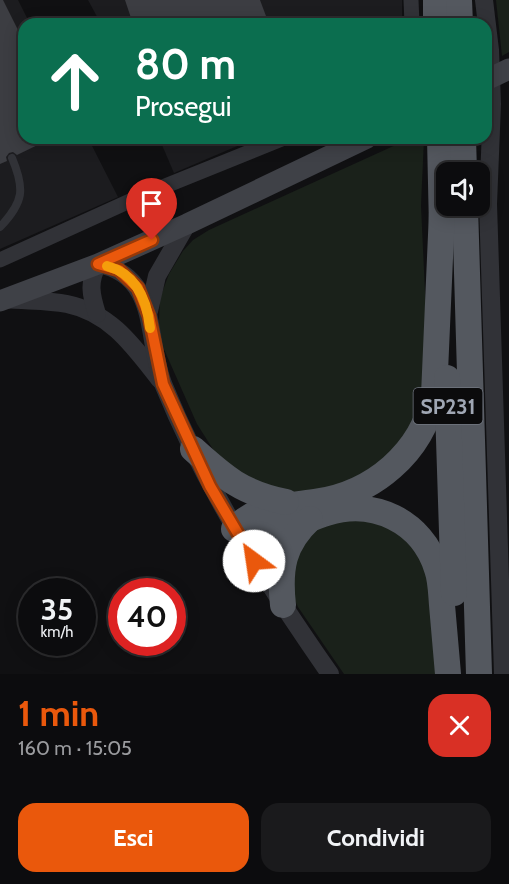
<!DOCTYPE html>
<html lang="it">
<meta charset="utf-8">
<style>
:root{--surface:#0c0c0e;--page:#1a1a1c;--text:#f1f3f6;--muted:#9a9b9e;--line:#2c2c2e;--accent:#ea580c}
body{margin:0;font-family:Cabin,sans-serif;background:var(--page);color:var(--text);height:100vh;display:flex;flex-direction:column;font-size:22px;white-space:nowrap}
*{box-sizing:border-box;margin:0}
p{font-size:20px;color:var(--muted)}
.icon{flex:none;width:33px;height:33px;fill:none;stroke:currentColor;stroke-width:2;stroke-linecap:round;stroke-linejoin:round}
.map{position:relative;height:674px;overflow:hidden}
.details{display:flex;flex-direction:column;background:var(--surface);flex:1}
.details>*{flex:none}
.guide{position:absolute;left:18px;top:18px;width:474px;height:126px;border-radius:18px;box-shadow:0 3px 15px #0003,0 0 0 2px var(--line);background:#0b6e4f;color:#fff;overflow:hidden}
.fabs{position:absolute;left:436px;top:162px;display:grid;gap:12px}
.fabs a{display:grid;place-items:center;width:54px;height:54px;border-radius:12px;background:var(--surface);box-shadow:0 3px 15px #0003,0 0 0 2px var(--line);font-size:30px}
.speed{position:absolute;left:18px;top:578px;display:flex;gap:12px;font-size:30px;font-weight:700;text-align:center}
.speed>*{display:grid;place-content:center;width:78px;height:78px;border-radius:50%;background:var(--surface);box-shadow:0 3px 15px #0003,0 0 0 2px var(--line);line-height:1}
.speed small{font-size:15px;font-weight:400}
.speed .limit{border:9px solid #d22;background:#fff;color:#111}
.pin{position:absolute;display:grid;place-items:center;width:51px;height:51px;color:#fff;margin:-62px -26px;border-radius:50% 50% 50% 0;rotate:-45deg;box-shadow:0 0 6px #0007}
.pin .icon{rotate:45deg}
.me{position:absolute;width:66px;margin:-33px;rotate:329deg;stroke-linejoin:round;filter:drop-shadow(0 0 4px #0008)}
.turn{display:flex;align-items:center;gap:21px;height:126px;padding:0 18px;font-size:27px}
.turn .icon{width:78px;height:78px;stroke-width:2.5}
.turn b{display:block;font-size:42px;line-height:51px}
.round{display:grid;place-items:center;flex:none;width:63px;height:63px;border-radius:18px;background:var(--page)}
.overview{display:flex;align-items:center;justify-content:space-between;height:102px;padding:0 18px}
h1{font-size:36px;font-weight:700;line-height:45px;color:var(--accent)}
.action{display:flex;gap:12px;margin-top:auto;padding:12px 18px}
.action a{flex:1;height:69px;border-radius:18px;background:var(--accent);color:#fff;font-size:24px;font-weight:700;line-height:69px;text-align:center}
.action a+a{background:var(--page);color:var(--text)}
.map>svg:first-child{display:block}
.built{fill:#1c1c1f}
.green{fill:#1a211a}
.building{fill:#3c3d42}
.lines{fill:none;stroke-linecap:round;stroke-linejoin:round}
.service{stroke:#313237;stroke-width:8}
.minor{stroke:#313237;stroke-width:15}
.tertiary{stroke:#313237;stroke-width:18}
.secondary{stroke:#3f4147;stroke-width:21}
.trunk{stroke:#54585f;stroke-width:26}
.route-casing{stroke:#983908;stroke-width:15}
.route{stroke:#ea580c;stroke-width:10}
.slow{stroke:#f59e0b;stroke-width:10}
.labels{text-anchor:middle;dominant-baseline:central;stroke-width:6;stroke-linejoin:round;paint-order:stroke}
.shield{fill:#0b0b0c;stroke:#737882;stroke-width:1.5}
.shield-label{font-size:21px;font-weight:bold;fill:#a0a7b4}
</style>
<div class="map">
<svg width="509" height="674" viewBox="0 0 509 674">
<rect width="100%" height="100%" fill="#101012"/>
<!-- built -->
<g class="built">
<polygon points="0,0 18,0 30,24 24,24 24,138 88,138 118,197 0,249"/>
<polygon points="88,0 402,0 402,24 101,24"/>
<polygon points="159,138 256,138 174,173"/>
</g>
<!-- green -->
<g class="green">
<polygon points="496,0 509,0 509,52 502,56"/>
<polygon points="411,138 424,138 421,206 429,378 424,400 398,448 352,483 304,495 238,477 216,454 197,424 163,347 159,322 160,298 169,274 183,251 193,240 209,230"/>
<polygon points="365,515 407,535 429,571 436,674 344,674 298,607 290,590 291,566 303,540 316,526"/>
</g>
<!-- building -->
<g class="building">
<polygon points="0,0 3,0 24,42 24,138 52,138 17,155 13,152 9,153 6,157 7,161 0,164"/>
<polygon points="125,0 260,0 266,16 243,24 133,24"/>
</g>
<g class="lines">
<!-- service -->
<path class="service" d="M0,227C24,202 25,189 12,158"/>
<!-- minor -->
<g class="minor">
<polyline points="411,0 412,24"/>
<polyline points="0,260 143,195 284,138"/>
</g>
<!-- tertiary -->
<g class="tertiary">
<polyline points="484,0 490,50 492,104 488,204 503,674"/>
<path d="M6,299C26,301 48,300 67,304C111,313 134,347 160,380"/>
<polyline points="149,311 157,276 187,224"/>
<path d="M97,314C91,295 88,282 98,264C161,276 145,341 164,386C207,491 266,582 330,674"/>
</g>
<!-- secondary -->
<g class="secondary">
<polyline points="486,80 509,69"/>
<polyline points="0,301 98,264 187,224 367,138"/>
</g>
<!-- trunk -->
<g class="trunk">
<polyline points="436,0 436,24"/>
<polyline points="459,0 460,24"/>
<polyline points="440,138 442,228"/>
<polyline points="463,138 464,172"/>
<polyline points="465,206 479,674"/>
<path d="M442,212L434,395C422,453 373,494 315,502C283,507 259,504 234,529C271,540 293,524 327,513C373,498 422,521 437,569C441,580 441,593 442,605C444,628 446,651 448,674"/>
<polyline points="447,378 454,593"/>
<path d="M193,449C225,478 242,493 286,502"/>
<path d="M283,605C279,569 283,544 310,519"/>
</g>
</g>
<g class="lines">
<defs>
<polyline id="route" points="152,240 98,264 119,270 138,288 149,316 163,384 210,486 254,561"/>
</defs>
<!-- route casing -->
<use href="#route" class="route-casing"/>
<!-- route -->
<use href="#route" class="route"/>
<!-- slow -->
<path class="slow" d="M107,266C136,274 147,300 150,328"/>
</g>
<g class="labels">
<!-- shield labels -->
<rect class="shield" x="413.5" y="388" width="69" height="36" rx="4.5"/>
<g class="shield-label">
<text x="448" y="406">SP231</text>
</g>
</g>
</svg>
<div class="fabs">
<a><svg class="icon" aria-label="sound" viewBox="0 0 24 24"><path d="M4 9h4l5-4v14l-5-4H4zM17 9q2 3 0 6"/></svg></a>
</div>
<div class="speed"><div>35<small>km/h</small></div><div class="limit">40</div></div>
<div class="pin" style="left:152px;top:240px;background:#d93025"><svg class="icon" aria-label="arrive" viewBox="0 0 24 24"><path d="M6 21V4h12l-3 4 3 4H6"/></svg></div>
<svg class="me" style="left:254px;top:561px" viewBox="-20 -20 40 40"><circle r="19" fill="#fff"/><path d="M0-13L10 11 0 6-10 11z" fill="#ea580c"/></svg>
<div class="guide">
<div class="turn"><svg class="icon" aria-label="ahead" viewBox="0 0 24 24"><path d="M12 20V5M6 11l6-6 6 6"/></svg><div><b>80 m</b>Prosegui</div></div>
</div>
</div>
<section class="details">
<div class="overview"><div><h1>1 min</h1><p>160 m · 15:05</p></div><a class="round" style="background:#d93025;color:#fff"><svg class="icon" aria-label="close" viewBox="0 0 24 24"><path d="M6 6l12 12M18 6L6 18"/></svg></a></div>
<div class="action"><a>Esci</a><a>Condividi</a></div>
</section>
